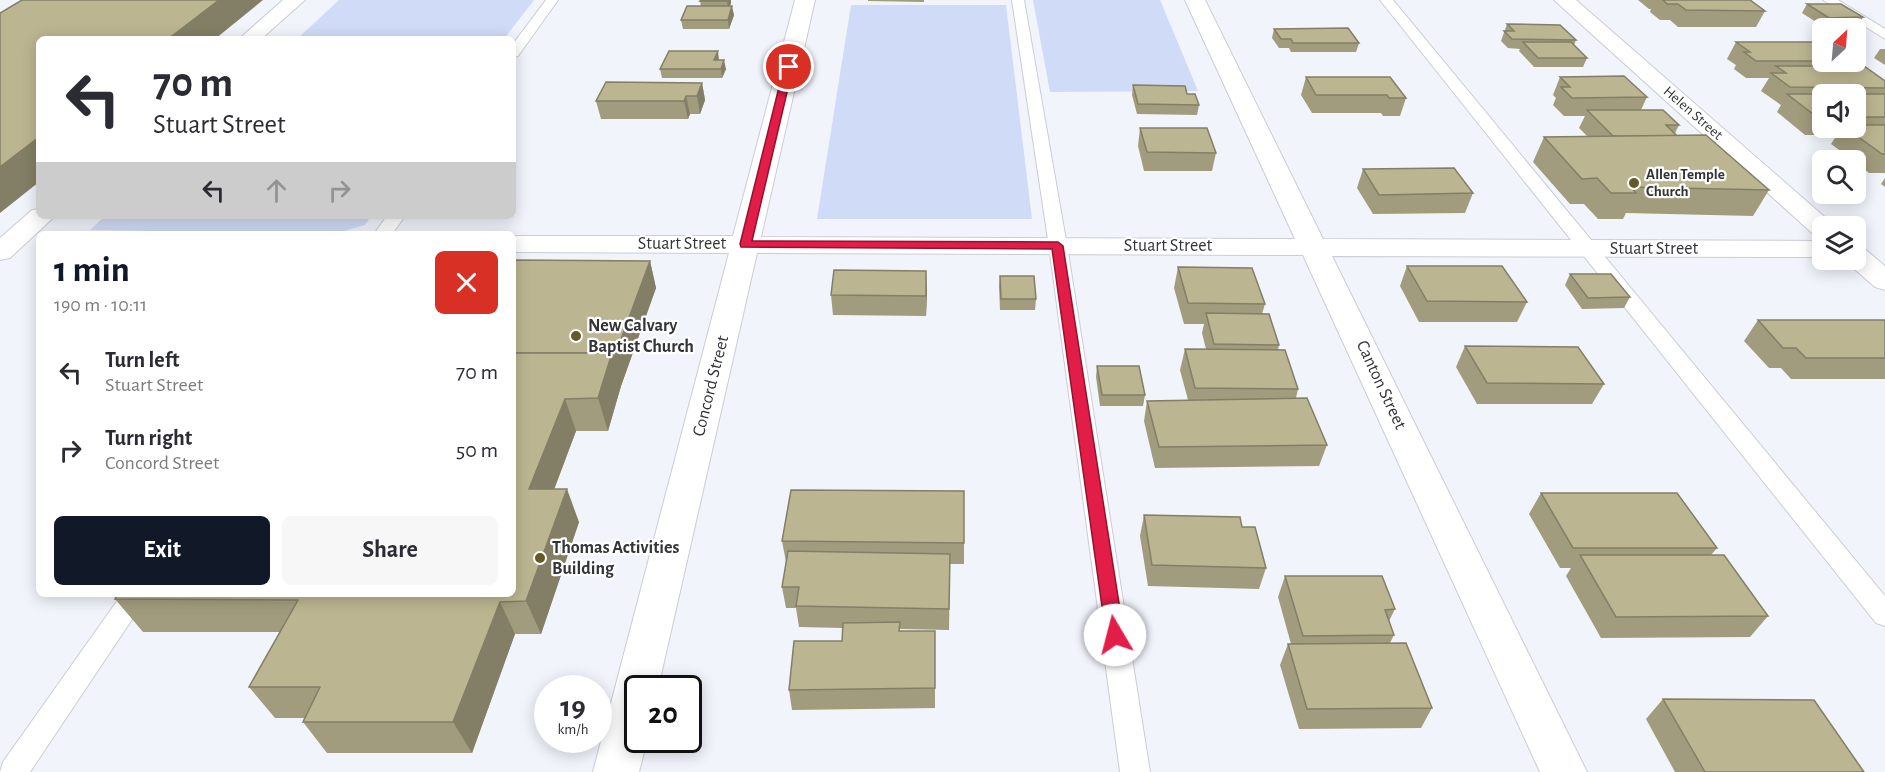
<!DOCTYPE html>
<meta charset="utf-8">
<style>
:root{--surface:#fff;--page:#f7f7f7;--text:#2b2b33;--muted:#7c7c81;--accent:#111827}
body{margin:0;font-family:"Alegreya Sans",sans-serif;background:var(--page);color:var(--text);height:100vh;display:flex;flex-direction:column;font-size:22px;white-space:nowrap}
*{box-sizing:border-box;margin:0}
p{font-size:20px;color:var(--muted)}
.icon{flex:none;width:33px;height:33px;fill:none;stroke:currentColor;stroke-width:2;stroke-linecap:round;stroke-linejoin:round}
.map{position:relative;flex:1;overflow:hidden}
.side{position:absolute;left:36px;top:231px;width:480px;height:366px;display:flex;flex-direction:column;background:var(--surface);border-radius:9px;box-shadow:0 3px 15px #0003}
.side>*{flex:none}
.hud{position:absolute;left:36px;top:36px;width:480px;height:183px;border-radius:9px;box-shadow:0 3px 15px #0003;background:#fff;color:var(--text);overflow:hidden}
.needle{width:39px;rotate:26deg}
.fabs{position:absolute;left:1812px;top:18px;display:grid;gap:12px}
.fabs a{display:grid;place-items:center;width:54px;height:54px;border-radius:9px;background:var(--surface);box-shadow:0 3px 15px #0003;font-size:30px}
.speed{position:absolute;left:534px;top:675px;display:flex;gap:12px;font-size:30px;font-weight:700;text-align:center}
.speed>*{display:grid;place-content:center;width:78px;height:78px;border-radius:50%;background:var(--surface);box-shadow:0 3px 15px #0003;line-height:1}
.speed small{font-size:15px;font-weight:400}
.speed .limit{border:3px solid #111;border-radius:9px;background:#fff;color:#111}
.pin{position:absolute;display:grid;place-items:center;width:51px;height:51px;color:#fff;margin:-26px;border:3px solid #fff;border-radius:50%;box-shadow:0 2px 6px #0007}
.me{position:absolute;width:66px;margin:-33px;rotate:352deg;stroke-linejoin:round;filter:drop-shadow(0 0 4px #0008)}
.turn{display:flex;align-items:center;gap:21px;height:126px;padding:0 18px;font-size:27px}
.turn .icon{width:78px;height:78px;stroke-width:2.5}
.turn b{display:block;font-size:42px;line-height:51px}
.lanes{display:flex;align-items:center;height:57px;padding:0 18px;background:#0003;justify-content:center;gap:30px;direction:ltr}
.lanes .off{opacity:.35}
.round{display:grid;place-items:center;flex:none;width:63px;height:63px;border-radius:9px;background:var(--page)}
.headline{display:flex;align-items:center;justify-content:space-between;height:102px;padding:0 18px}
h1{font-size:36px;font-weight:600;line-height:45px;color:var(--accent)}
.primary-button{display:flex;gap:12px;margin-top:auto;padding:12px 18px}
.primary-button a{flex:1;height:69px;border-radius:9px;background:var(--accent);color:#fff;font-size:24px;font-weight:600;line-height:69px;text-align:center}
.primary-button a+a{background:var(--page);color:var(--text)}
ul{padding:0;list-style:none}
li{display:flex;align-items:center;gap:18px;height:78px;padding:0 18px}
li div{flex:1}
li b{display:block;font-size:22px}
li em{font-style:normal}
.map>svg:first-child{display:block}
.green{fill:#d0dbf7}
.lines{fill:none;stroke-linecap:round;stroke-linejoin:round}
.service-casing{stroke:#cacdd4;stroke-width:2}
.minor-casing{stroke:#cacdd4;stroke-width:2}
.service{fill:#fff;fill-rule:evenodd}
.minor{fill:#fff;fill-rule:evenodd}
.wall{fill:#a19c7d;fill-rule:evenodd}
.shaded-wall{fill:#837f66}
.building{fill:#bbb591;stroke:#837f66;stroke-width:1.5}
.route{fill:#e11d48;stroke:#92132f;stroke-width:1.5}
.poi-dot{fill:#635a27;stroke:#fff;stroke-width:2}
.labels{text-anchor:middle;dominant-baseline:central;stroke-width:4.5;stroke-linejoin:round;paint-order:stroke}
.far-street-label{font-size:15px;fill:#333437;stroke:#fff}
.far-poi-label{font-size:15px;font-weight:bold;fill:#333437;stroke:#fff;text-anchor:start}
.street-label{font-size:18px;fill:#333437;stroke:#fff}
.poi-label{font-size:18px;font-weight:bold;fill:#333437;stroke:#fff;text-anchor:start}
</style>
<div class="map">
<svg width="1885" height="772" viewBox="0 0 1885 772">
<rect width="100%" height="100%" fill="#f1f4fb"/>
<!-- green -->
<g class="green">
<polygon points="339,0 534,0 504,39 297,39"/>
<polygon points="1033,0 1160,0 1198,91 1050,92"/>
<polygon points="851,5 1006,5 1032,219 817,219"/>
<polygon points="105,216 371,216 365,225 333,234 90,230"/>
</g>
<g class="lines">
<defs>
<g id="service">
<polygon points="546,0 558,0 518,56 513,57 513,44"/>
<polygon points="1012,0 1024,0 1067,246 1150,772 1120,772 1049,246"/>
<polygon points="1380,0 1393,0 1885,596 1885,626 1876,623"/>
<polygon points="1823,0 1838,0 1885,29 1885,39"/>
<polygon points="387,216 405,216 392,234 374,234"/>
<polygon points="122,594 149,594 30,772 0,772 3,762"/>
</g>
<g id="minor">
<polygon points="283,0 305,0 261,39 239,39"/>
<polygon points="795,0 815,0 761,237 1295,239 1185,0 1205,0 1323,239 1822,241 1822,257 1332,256 1587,772 1540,772 1303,255 757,253 658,688 638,688 638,740 647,740 639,772 593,772 729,253 513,252 513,236 733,236"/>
<polygon points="1554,0 1576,0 1835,226 1822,226 1822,235 1812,233"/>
<polygon points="39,209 39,216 55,216 10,258 0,260 0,238 32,210"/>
<polygon points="1856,247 1866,250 1885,266 1885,290 1875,287 1844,260 1856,260"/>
</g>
</defs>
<!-- service casing -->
<use href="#service" class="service-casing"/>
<!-- minor casing -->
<use href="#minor" class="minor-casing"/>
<!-- service -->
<use href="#service" class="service"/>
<!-- minor -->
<use href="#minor" class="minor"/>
</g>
<!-- wall -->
<g class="wall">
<polygon points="731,0 731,3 730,6 734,15 729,29 683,29 681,20 701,6 700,1"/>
<polygon points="868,0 924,0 924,2 868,1"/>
<polygon points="1638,0 1752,0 1751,1 1765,11 1756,27 1678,27 1670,20 1660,20 1650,12 1651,9 1649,9"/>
<polygon points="1807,4 1863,17 1858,26 1824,27 1802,13"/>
<polygon points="1507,24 1576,40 1574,45 1587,58 1583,67 1534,67 1519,51 1520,49 1508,48 1501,41"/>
<polygon points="1274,29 1359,43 1356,52 1291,52 1289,48 1279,48 1272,38"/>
<path d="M1736,42H1822V62H1845L1842,66L1885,81V173H1869L1856,163V160H1853L1831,144L1837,135H1805L1777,112L1781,105L1761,91L1769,78H1746L1734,69L1736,65L1727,59ZM1822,94H1856V128H1822Z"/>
<polygon points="1880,49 1885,49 1885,65 1874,58"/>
<polygon points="719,60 726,69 722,78 662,78 660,69"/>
<polygon points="1306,77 1406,98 1400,116 1383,116 1381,113 1312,113 1301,95"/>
<polygon points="1560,77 1647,97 1641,110 1679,125 1675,133 1677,136 1769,190 1753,216 1626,213 1623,219 1598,219 1584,204 1570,204 1533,162 1544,137 1587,136 1579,128 1585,116 1564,116 1553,105 1556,98 1553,95"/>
<polygon points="702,83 705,100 700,114 690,114 688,119 601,119 596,101"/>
<polygon points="1133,85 1187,94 1199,105 1197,115 1137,114 1132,95"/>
<polygon points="1140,128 1216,153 1212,171 1144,171 1138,146"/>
<polygon points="1363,169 1473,193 1465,213 1373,214 1357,188"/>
<polygon points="1885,178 1885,187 1881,184"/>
<polygon points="513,260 650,261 656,288 621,386 608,431 576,431 554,489 579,522 541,634 515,634 472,753 327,753 303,722 304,718 275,718 249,687 280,632 143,632 115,599 513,594"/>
<polygon points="1407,266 1527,302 1517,322 1419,322 1400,286"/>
<polygon points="1178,267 1265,304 1262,314 1279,345 1278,350 1298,389 1296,398 1327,445 1319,466 1155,468 1144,421 1147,401 1188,400 1180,370 1185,349 1206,349 1202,333 1204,324 1184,324 1174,288"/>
<polygon points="1570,274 1630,297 1624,308 1582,309 1565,285"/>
<polygon points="1000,276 1036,299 1035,310 1000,310 999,286"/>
<polygon points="927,291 926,316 833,315 831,295"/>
<polygon points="1758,320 1885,320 1885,379 1791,379 1781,368 1769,368 1744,341"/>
<polygon points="1465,346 1604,384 1592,404 1477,404 1456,367"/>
<polygon points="1097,366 1145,395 1143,406 1100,406 1096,377"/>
<polygon points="1541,493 1717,548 1711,555 1768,616 1750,637 1601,638 1566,576 1571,568 1560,568 1529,514"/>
<polygon points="1144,515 1242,527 1266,568 1259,589 1148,586 1140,536"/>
<polygon points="782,541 964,543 964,564 950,564 949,630 900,629 900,631 935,631 935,708 792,710 789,690 842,641 843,628 799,627 796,608 786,608 782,587 786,562"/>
<polygon points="1285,576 1395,609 1389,621 1394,635 1390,643 1432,708 1421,728 1299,729 1280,665 1288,644 1291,644 1278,597"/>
<polygon points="1663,699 1864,772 1675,772 1646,719"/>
</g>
<!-- shaded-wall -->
<g class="shaded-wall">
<polygon points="219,0 263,0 215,39 168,39"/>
<polygon points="727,0 731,0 731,3 728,10"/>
<polygon points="732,6 734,15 729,29 728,20"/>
<polygon points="718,51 719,60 714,60"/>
<polygon points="724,60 726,69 722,78 721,69"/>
<polygon points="702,83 705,100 700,114 697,96"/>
<polygon points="686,96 690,114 688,119 684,101"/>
<polygon points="39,137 39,182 0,213 0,167"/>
<polygon points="650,261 656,288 621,386 608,431 598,398 612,353"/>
<polygon points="926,271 927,291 926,316"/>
<polygon points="565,399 576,431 542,522 529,489"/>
<polygon points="567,489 579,522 541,634 526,601"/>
<polygon points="500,602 515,634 472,753 453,722"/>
</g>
<!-- building -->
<g class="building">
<polygon points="22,0 219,0 168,39 39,39 39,137 0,167 0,13"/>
<polygon points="701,0 727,0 727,1 700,1"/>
<polygon points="1663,0 1750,0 1765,11 1686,10 1678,4 1667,4"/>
<polygon points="1807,4 1841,4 1863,17 1829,18"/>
<polygon points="687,6 732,6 728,20 681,20"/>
<polygon points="1507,24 1560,25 1576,40 1512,39 1504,31 1514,31"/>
<polygon points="1348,28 1359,43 1293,43 1291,39 1281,39 1274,29"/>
<polygon points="1523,42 1571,42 1587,58 1538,58"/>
<polygon points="1736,42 1822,42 1822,61 1756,61 1744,52 1750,52"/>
<polygon points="669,51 718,51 714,60 724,60 721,69 660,69"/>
<polygon points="1776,66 1864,66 1885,81 1885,88 1790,87 1771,73 1786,73"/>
<polygon points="1624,76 1647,97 1572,98 1561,87 1570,87 1560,77"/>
<polygon points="1306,77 1390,77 1406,98 1389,98 1387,95 1316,95"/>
<polygon points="606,82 702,83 697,96 686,96 684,101 596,101"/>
<polygon points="1133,85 1185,86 1187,94 1195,94 1199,105 1138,104"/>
<polygon points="1787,94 1885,94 1885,117 1856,117 1856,94 1822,94 1822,117 1817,117"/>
<polygon points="1587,110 1663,110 1679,125 1666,125 1677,136 1613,136"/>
<polygon points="1856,125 1885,125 1885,154 1882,154 1846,128 1856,128"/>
<polygon points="1140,128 1207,128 1216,153 1147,152"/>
<polygon points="1706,135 1769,190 1631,187 1636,193 1611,193 1597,178 1582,179 1544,137"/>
<polygon points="1454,168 1473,193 1379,195 1363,169"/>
<polygon points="513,260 650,261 614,358 612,353 513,353"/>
<polygon points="1407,266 1502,266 1527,302 1427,301"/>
<polygon points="1178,267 1252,268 1265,304 1188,303"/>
<polygon points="834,270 926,271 926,296 831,295"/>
<polygon points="1570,274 1611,274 1630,297 1588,298"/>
<polygon points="1000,276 1034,276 1036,299 1001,299"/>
<polygon points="1206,313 1269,314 1279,345 1214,344"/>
<polygon points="1758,320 1885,320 1885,358 1806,358 1796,348 1783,348"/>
<polygon points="1465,346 1578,347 1604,384 1487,383"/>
<polygon points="1185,349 1285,350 1298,389 1195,388"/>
<polygon points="513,353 612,353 598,398 565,399 529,489 567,489 526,601 500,602 453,722 303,722 320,687 249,687 298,600 115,599 118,594 513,594"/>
<polygon points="1097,366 1139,366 1145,395 1102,395"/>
<polygon points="1307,398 1327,445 1159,447 1147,401"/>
<polygon points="791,490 964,491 964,543 782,541"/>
<polygon points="1541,493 1677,493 1717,548 1573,548"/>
<polygon points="1144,515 1240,517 1242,527 1255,527 1266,568 1152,565"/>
<polygon points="788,551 950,554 949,609 796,606 799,587 782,587"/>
<polygon points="1580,555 1724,555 1768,616 1616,617"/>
<polygon points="1285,576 1382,576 1395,609 1385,610 1394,635 1303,636"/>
<polygon points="900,622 899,631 935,631 935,688 789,690 794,641 842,641 843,623"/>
<polygon points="1406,643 1432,708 1307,709 1288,644"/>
<polygon points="1663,699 1814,700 1864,772 1705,772"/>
</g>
<!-- route -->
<polygon class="route" points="789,64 793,67 752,241 1058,242 1063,246 1124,635 1121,640 1115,642 1109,640 1106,635 1052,249 741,247 740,244 784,67"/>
<!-- markers -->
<g class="poi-dot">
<circle cx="1634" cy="183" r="6"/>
<circle cx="576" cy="336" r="6"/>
<circle cx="540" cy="558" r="6"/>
</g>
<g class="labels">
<!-- far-street labels -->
<g class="far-street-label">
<text transform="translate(1693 113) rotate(41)">Helen Street</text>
</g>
<!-- far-poi labels -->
<g class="far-poi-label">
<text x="1646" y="174">Allen Temple<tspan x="1646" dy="17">Church</tspan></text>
</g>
<!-- street labels -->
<g class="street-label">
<text x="682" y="244">Stuart Street</text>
<text x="1168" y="246">Stuart Street</text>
<text x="1654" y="249">Stuart Street</text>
<text transform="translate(1381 385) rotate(65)">Canton Street</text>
<text transform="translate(711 386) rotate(-76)">Concord Street</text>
</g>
<!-- poi labels -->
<g class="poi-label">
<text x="588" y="326">New Calvary<tspan x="588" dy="21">Baptist Church</tspan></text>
<text x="552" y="548">Thomas Activities<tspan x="552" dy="21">Building</tspan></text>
</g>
</g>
</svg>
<div class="fabs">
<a><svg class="needle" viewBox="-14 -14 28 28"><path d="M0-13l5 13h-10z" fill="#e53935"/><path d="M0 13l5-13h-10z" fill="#7c7c81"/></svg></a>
<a><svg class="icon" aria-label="sound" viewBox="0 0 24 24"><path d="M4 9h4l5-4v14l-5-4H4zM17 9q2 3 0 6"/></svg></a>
<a><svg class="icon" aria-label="search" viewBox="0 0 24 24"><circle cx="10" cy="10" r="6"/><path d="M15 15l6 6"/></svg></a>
<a><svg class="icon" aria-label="layers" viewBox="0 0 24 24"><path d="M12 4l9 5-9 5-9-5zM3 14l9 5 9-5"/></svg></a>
</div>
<div class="speed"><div>19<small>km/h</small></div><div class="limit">20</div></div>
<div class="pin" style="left:789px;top:67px;background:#d93025"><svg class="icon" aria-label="arrive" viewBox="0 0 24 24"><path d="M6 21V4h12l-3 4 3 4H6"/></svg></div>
<svg class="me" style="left:1115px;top:635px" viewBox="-20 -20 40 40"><circle r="19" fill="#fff"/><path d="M0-13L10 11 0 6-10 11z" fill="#e11d48"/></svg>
<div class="hud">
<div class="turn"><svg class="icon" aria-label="left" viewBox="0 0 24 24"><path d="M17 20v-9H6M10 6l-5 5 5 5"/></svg><div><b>70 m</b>Stuart Street</div></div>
<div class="lanes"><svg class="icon" aria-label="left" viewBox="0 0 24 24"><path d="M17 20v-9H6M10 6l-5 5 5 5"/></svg><svg class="icon off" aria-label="ahead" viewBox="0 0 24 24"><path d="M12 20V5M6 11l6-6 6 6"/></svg><svg class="icon off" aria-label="right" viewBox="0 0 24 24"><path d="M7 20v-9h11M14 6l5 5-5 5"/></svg></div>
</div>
<section class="side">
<div class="headline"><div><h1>1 min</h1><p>190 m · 10:11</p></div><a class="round" style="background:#d93025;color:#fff"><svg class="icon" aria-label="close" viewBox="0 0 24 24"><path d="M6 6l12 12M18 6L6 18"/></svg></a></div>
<ul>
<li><svg class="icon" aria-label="left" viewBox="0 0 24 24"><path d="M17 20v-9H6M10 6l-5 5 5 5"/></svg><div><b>Turn left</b><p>Stuart Street</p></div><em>70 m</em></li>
<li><svg class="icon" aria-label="right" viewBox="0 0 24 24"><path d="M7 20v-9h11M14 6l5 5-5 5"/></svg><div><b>Turn right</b><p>Concord Street</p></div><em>50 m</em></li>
</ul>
<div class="primary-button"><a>Exit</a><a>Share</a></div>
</section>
</div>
